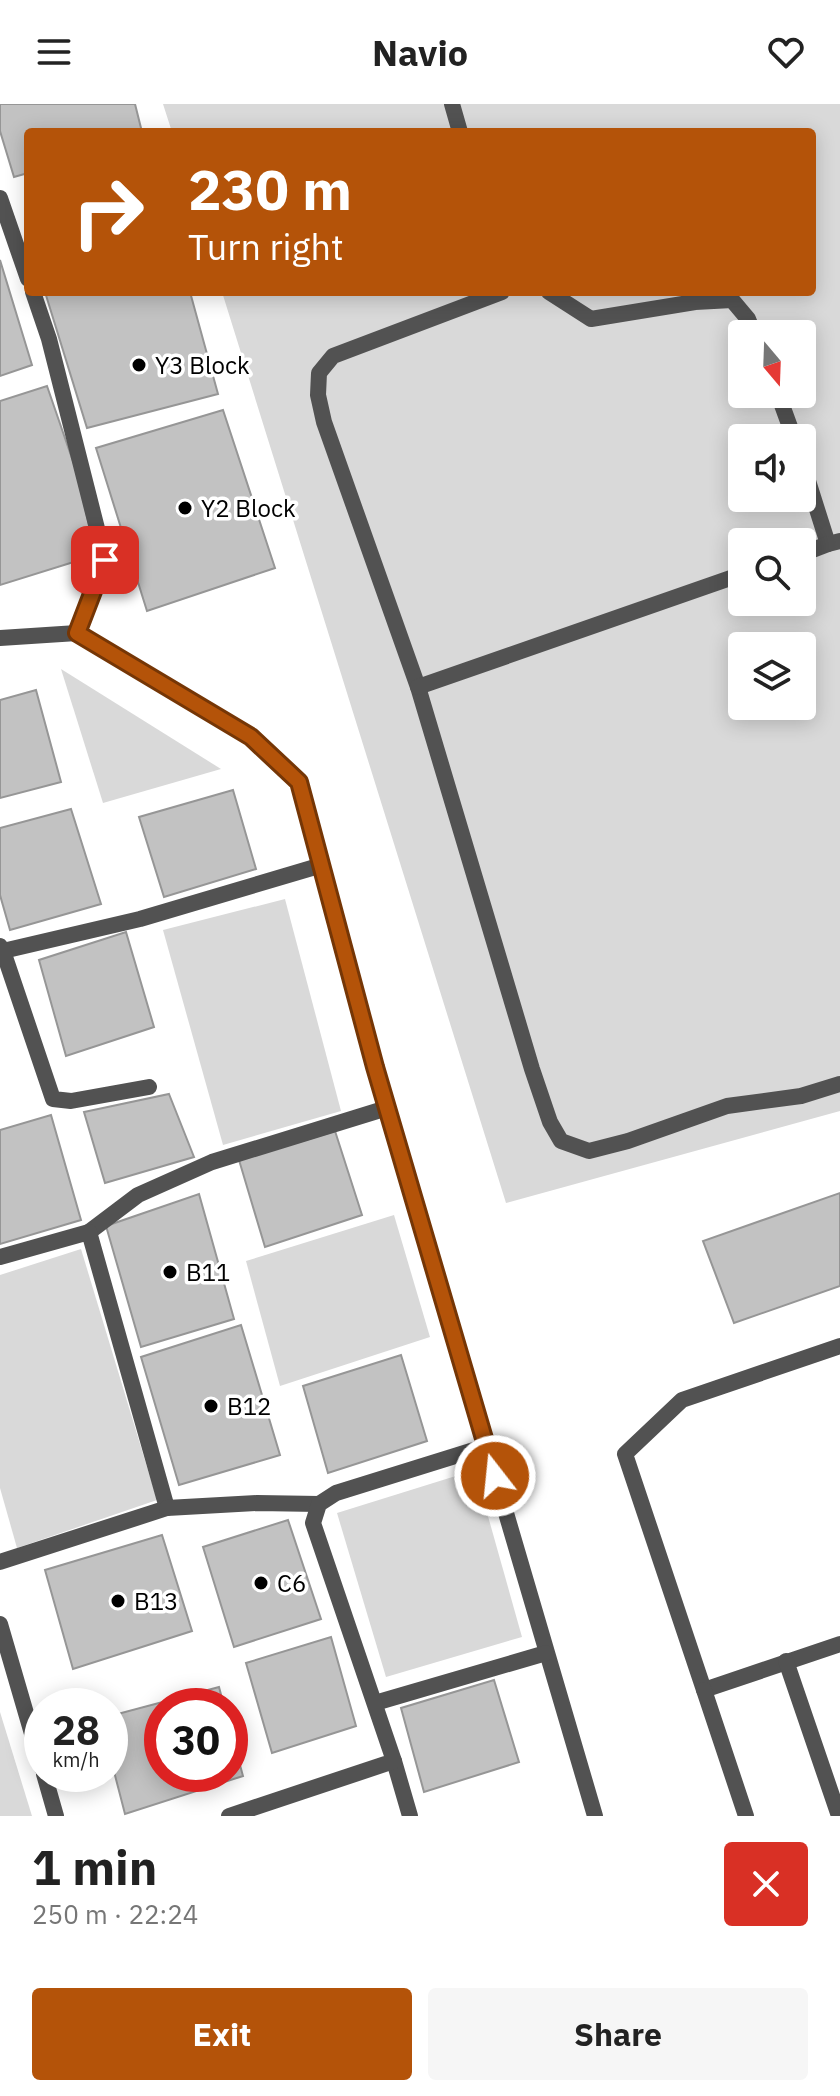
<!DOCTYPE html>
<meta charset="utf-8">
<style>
:root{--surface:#fff;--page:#f6f6f6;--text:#222;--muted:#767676;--accent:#b45309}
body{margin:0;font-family:"IBM Plex Sans",sans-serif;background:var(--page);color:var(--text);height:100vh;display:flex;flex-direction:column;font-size:30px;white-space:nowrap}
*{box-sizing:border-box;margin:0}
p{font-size:26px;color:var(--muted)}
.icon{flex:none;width:44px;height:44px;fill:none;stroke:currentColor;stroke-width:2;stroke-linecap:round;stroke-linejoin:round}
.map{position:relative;height:1712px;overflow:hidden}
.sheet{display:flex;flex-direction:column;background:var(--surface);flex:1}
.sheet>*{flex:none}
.top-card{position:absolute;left:24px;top:24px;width:792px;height:168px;border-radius:8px;box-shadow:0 4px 20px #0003;background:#b45309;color:#fff;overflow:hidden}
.needle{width:52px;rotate:161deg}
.buttons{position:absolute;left:728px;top:216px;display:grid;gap:16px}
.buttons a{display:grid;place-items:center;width:88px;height:88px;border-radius:8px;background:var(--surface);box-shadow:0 4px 20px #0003;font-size:40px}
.speed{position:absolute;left:24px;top:1584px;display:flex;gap:16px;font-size:40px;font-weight:700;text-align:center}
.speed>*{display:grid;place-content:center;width:104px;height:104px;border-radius:50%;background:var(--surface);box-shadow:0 4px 20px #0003;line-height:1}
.speed small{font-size:20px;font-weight:400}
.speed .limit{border:12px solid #d22;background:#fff;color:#111}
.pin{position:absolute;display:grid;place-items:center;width:68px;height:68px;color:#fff;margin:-34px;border-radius:16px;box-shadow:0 4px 12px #0006}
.me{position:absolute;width:88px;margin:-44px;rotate:344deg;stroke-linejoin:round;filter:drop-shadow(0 0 6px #0008)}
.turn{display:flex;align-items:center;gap:28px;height:168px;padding:0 32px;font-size:36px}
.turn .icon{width:104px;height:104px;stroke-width:2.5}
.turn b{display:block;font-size:56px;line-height:68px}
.round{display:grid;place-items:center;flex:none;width:84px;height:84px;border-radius:8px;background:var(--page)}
.headline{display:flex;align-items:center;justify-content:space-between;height:136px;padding:0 32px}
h1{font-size:48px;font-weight:700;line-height:60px}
.action{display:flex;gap:16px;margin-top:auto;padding:16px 32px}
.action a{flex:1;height:92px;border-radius:8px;background:var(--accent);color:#fff;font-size:32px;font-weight:700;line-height:92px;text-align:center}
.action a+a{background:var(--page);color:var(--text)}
header{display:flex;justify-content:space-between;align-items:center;height:104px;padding:0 32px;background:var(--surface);font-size:36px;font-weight:700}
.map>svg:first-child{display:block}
.green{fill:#d9d9d9;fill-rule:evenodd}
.building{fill:#c2c2c2;stroke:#969696;stroke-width:2}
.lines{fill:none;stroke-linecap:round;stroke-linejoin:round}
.lane{stroke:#525252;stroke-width:16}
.street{stroke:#525252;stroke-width:16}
.route-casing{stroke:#753606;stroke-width:20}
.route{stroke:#b45309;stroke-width:14}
.poi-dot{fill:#000;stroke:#fff;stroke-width:3}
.labels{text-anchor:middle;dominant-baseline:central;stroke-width:7;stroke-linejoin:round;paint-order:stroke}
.poi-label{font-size:24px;fill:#000;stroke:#fff;text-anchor:start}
</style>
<header><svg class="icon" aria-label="menu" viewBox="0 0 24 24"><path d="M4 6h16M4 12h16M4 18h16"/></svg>Navio<svg class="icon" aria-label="heart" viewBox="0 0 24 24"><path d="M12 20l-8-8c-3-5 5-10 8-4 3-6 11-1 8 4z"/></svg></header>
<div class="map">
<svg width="840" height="1712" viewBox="0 0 840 1712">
<rect width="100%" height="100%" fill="#fff"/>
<!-- green -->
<g class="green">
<path d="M163,0H840V1007L506,1099L222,188H812V28H172ZM742,230H802V290H742ZM742,334H802V394H742ZM742,438H802V498H742ZM742,542H802V602H742Z"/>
<polygon points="61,565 221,665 103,699"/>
<polygon points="285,795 341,1007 223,1041 163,826"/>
<polygon points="394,1111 430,1233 280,1282 246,1157"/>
<polygon points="81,1145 157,1396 17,1444 0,1384 0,1171"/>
<polygon points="475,1366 522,1533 386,1573 337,1409"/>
<polygon points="0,1608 32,1712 0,1712"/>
</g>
<!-- building -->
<g class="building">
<polygon points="0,0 135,0 142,28 28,28 28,69 14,73 0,27"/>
<polygon points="0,156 32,261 0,272"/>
<polygon points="45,188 190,188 218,290 87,324"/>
<polygon points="47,282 77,369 96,451 0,481 0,297"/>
<polygon points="223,306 275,464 147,507 96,344"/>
<polygon points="36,586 61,678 0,694 0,596"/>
<polygon points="233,686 256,765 164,793 139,713"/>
<polygon points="71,705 101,800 10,826 0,791 0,724"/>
<polygon points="126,828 154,923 66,952 39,856"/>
<polygon points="169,990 194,1053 105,1079 84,1008"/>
<polygon points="51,1011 81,1116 0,1140 0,1026"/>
<polygon points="335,1027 362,1111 265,1143 239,1056"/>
<polygon points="840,1089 840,1182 734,1219 703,1137"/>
<polygon points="199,1090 234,1215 141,1243 106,1122"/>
<polygon points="241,1221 280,1351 179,1381 141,1253"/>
<polygon points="401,1251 427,1337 328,1369 303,1282"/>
<polygon points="288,1416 321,1515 234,1543 203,1443"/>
<polygon points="162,1431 192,1527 73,1565 45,1466"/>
<polygon points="331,1533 356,1622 272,1649 246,1559"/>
<polygon points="494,1576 519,1658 424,1688 401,1604"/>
<polygon points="219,1583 224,1602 162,1602 162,1670 230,1670 230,1624 243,1672 125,1710 110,1652 110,1612"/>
</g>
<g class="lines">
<!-- lane -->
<g class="lane">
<polyline points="452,0 460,28"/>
<polyline points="502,188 333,252 319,269 318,291 324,318 418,583 532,965 550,1018 561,1037 589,1047 628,1037 727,1002 801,992 840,980"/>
<polyline points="549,188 591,215 695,198 732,196 748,215 754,230"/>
<polyline points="778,290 794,334"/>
<polyline points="802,358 828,440 840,437"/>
<polyline points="802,450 828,440"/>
<polyline points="418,583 742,470"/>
<polyline points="840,1242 682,1296 625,1350 704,1586 840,1540"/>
<polyline points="786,1557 839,1712"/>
<polyline points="704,1586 746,1712"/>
</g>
<!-- street -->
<g class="street">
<polyline points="0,94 28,175"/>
<polyline points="33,188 49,235 105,456 77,529"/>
<polyline points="0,534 77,529 251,633 299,678 375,963 595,1712"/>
<polyline points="0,842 3,847 140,815 322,761"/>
<polyline points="0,848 3,847 53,995 71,997 149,983"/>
<polyline points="89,1128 138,1091 212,1058 387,1004"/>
<polyline points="0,1153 89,1128 167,1404 0,1458"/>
<polyline points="167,1404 257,1399 319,1400"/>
<polyline points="0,1520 42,1664"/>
<polyline points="375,1599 546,1549"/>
<polyline points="394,1657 410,1712"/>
<polyline points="44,1670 56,1712"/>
<polyline points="229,1712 394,1657 313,1419 319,1400 336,1389 487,1342"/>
</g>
</g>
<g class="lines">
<defs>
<polyline id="route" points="105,456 77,529 251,633 299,678 375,963 495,1372"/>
</defs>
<!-- route casing -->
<use href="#route" class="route-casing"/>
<!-- route -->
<use href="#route" class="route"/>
</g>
<!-- markers -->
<g class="poi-dot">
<circle cx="139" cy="261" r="8"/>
<circle cx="185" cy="404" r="8"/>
<circle cx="170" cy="1168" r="8"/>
<circle cx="211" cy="1302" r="8"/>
<circle cx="261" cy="1479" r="8"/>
<circle cx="118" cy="1497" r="8"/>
</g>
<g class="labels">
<!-- poi labels -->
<g class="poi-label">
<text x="155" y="261">Y3 Block</text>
<text x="201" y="404">Y2 Block</text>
<text x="186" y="1168">B11</text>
<text x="227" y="1302">B12</text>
<text x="277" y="1479">C6</text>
<text x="134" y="1497">B13</text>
</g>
</g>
</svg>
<div class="buttons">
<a><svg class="needle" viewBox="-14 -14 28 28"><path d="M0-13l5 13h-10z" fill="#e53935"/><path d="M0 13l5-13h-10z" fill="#767676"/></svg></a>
<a><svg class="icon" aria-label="sound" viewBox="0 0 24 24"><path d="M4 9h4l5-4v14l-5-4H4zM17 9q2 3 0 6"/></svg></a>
<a><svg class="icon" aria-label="search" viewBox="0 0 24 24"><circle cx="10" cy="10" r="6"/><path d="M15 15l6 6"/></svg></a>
<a><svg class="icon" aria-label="layers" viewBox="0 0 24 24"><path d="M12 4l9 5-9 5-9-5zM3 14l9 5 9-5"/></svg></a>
</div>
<div class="speed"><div>28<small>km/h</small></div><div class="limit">30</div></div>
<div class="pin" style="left:105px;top:456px;background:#d93025"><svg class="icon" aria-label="arrive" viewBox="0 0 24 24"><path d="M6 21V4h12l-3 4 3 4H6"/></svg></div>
<svg class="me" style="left:495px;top:1372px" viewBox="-20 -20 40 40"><circle r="17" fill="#b45309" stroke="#fff" stroke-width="3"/><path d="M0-11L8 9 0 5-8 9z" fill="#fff"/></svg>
<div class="top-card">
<div class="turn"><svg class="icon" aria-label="right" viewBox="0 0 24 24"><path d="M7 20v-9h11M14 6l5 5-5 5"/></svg><div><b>230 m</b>Turn right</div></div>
</div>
</div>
<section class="sheet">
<div class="headline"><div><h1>1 min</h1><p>250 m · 22:24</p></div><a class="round" style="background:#d93025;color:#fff"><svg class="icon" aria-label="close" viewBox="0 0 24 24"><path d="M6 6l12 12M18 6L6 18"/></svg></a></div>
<div class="action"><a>Exit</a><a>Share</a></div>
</section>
